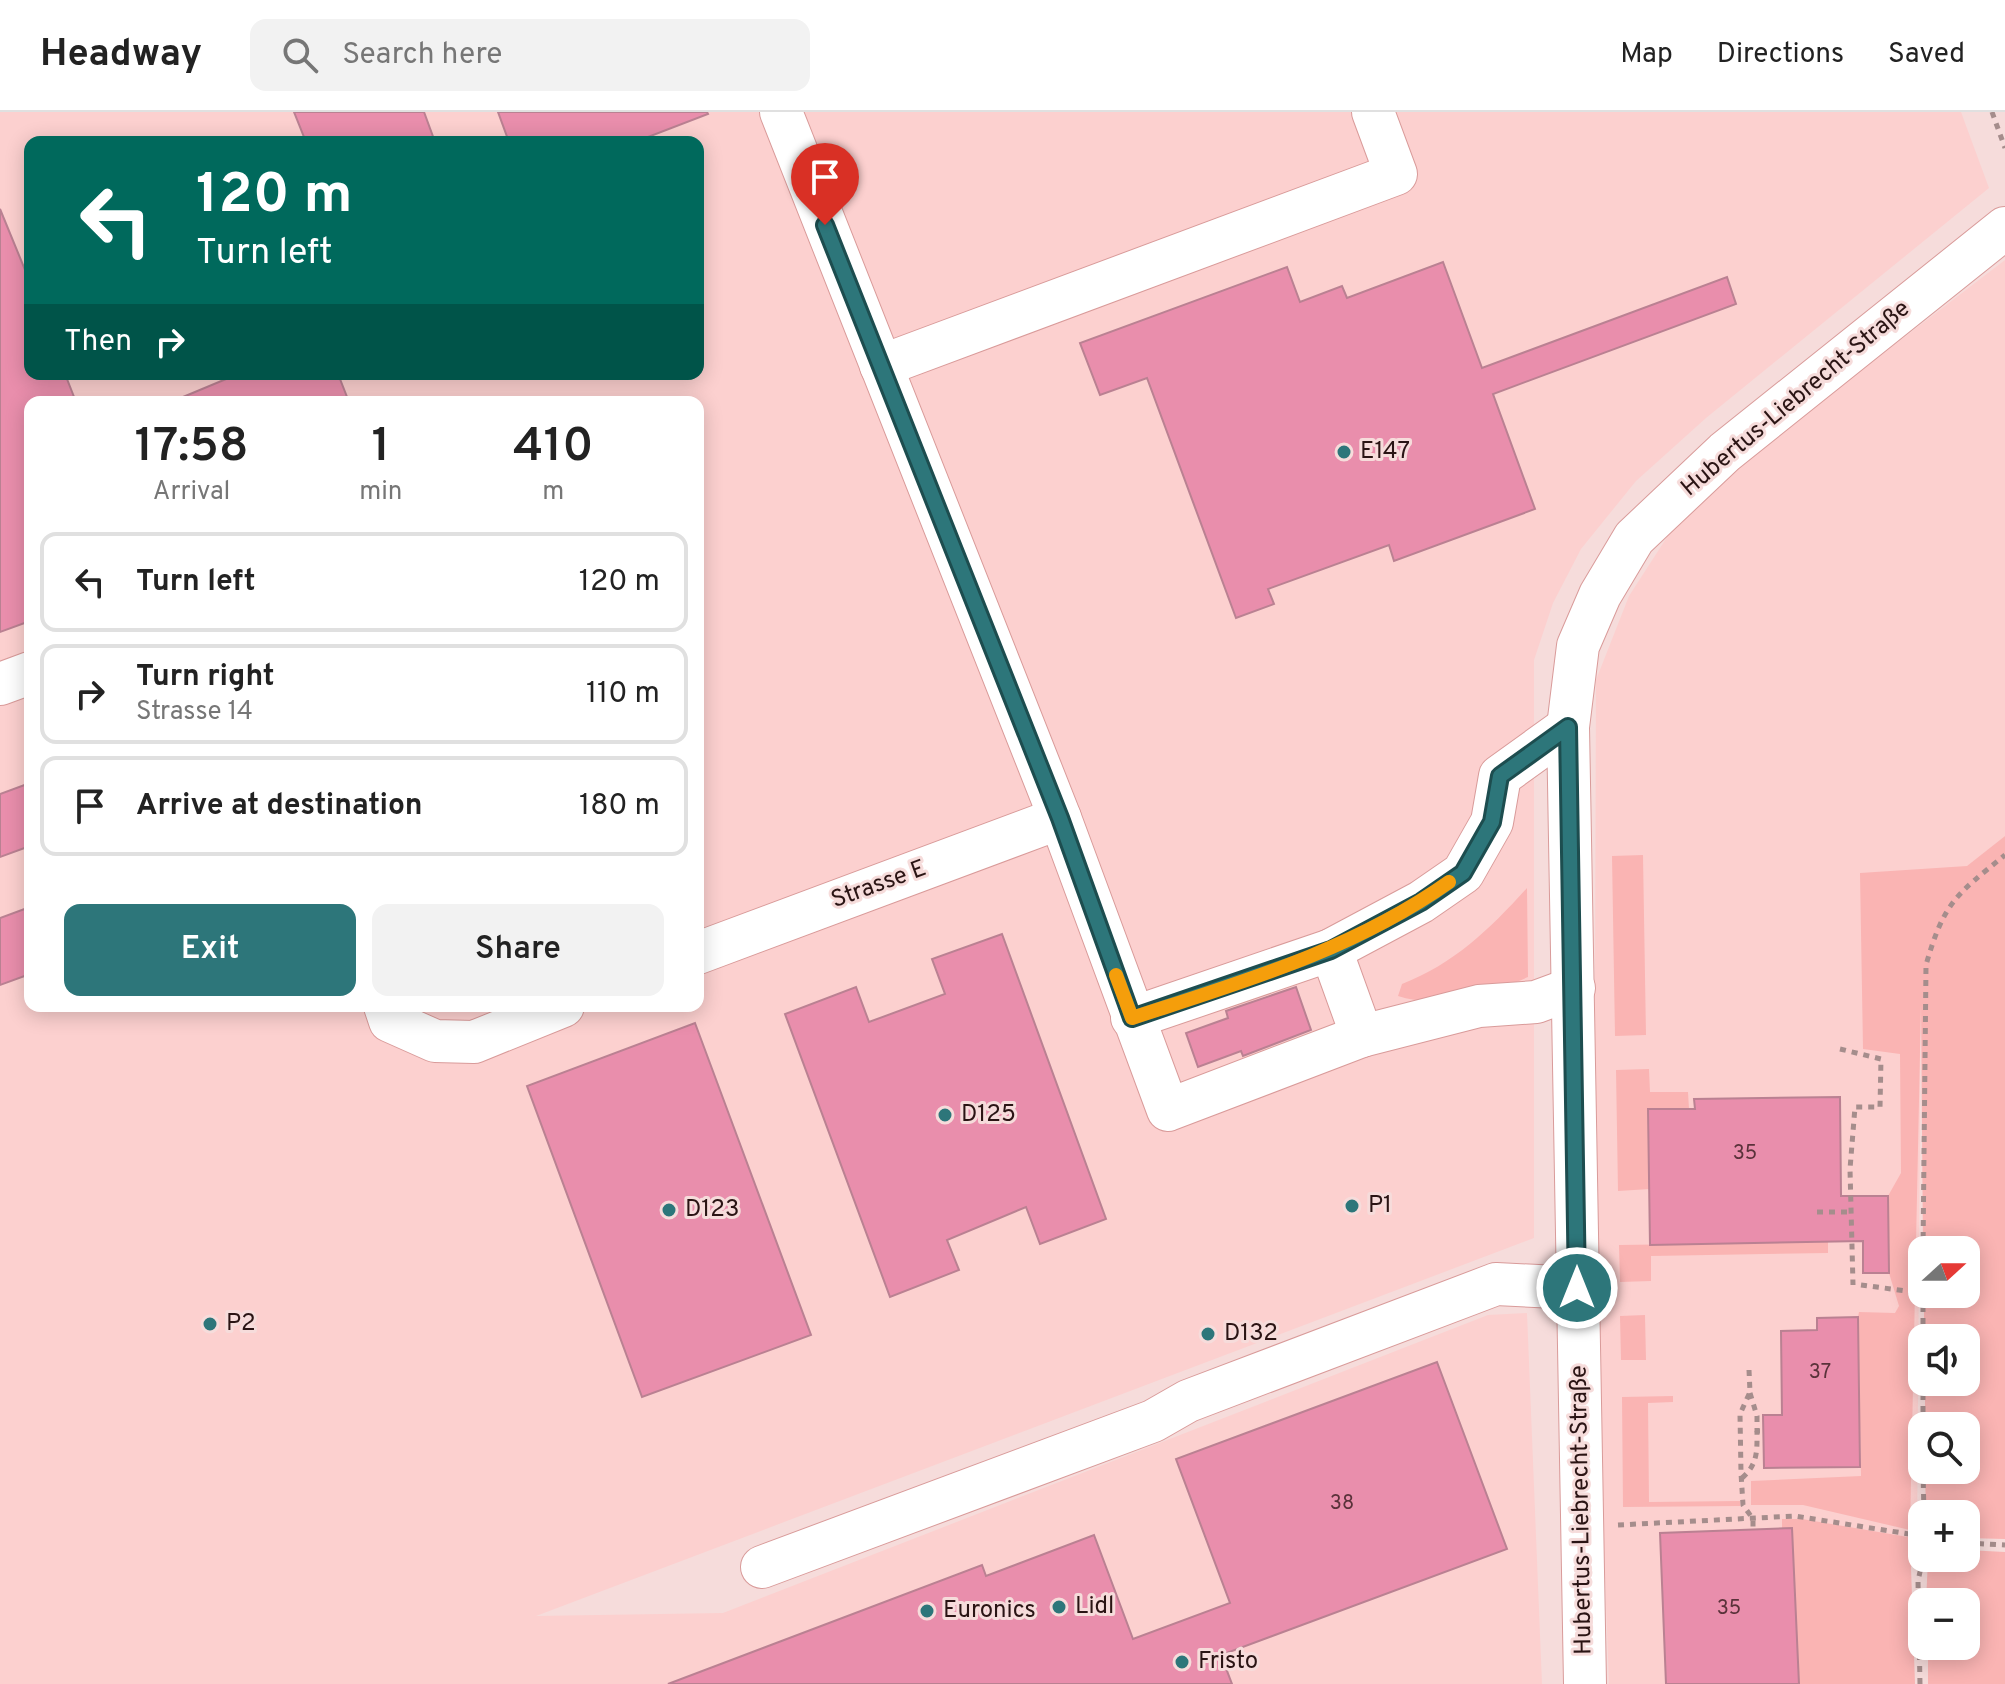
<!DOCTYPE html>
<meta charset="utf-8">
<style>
:root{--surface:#fff;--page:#f2f2f2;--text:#222;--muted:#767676;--line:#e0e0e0;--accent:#2d767a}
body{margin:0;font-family:Overpass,sans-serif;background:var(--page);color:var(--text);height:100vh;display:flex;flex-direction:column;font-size:30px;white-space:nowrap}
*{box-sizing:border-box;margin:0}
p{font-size:26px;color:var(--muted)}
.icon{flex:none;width:44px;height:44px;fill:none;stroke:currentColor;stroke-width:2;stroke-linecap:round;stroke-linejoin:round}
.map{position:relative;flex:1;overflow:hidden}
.panel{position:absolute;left:24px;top:284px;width:680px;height:616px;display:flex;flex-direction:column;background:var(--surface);border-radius:16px;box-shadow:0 4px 20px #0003}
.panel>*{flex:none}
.hud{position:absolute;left:24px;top:24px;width:680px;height:244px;border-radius:16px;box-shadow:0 4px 20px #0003;background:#00695c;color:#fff;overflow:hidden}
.needle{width:52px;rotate:69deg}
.buttons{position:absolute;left:1908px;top:1124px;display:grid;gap:16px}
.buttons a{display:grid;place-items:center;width:72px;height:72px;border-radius:16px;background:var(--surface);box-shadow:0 4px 20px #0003;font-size:40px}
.pin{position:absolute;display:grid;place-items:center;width:68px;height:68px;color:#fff;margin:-82px -34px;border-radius:50% 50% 50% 0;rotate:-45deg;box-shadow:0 0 8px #0007}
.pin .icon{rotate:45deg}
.me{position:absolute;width:88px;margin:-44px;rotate:0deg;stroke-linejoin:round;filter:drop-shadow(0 0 6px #0008)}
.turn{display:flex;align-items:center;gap:28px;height:168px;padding:0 40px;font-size:36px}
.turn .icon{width:104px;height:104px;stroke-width:2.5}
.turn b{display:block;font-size:56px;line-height:68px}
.then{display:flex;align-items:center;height:76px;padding:0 40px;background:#0003;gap:16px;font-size:30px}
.eta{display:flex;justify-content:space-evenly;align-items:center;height:136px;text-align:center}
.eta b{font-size:48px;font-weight:600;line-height:56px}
.primary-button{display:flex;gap:16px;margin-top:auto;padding:16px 40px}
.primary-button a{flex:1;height:92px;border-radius:16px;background:var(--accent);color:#fff;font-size:32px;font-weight:600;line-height:92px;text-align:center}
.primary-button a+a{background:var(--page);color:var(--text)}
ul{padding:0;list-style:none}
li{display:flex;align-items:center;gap:24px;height:100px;margin:0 16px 12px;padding:0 24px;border:4px solid var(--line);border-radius:16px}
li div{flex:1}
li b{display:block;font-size:30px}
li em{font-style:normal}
header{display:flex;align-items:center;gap:48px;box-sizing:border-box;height:112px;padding:0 40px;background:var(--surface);border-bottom:2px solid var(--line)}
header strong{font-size:38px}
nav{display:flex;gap:44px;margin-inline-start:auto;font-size:28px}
.search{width:560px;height:72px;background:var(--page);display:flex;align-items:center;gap:20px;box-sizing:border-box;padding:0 28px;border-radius:16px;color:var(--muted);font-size:30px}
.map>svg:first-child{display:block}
.built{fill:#fcd0cf;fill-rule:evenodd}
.green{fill:#fab4b3}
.building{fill:#e98eac;stroke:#ba8192;stroke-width:2}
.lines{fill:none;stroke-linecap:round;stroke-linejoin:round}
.minor-casing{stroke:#d99b9a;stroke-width:44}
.path{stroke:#a58d8c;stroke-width:5;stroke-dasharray:6 6;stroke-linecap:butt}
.minor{stroke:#fff;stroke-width:42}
.route-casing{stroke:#1d4d4f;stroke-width:20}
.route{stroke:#2d767a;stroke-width:14}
.slow{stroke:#f59e0b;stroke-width:14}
.poi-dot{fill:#2d767a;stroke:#f6dcdb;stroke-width:3}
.labels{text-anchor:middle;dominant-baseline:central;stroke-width:6;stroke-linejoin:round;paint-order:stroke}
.number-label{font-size:20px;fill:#5a323a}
.street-label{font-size:24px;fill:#2a1414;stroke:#f6dcdb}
.poi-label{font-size:24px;fill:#2a1414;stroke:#f6dcdb;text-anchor:start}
</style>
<header>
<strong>Headway</strong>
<div class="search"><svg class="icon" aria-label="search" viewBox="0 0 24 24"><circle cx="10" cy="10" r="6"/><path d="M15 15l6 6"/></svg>Search here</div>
<nav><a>Map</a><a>Directions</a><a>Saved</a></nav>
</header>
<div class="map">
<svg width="2005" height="1572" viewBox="0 0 2005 1572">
<rect width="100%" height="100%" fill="#f6dcdb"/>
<!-- built -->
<g class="built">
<path d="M0,0H1961L1989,76L1706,306L1636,369L1581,437L1553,491L1534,548V1126L536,1504L723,1501L1488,1203L1527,1201L1542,1572H0ZM30,30H698V262H30ZM30,290H698V894H30Z"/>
<polygon points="2005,148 2005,724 1933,782 1921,851 1917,1431 1908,1451 1914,1572 1609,1572 1594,1166 1596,568 1629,484 1671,419 1748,345"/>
</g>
<!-- green -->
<g class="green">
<polygon points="2005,724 2005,1427 1966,1426 1966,1402 1926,1402 1925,1358 1966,1358 1966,1314 1925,1314 1925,1270 1966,1270 1966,1226 1924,1226 1924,1182 1966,1182 1966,1138 1923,1138 1921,893 1910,1418 1803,1393 1751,1393 1751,1369 1861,1364 1858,1205 1859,1200 1895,1201 1899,1194 1889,1161 1888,1084 1901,1061 1900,942 1863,937 1860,761 1967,754"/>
<polygon points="1643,743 1646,923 1615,924 1612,744"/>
<path d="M1527,776L1528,865C1492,881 1437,897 1398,884L1402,872C1454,852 1490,817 1527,776Z"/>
<polygon points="1649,957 1650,980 1688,980 1689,997 1648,998 1650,1077 1618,1079 1616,958"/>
<polygon points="1828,1130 1828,1141 1651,1144 1651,1169 1620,1170 1619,1133"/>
<polygon points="1645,1203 1646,1248 1621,1248 1620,1204"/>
<polygon points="1673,1284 1673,1290 1648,1291 1649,1390 1740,1389 1740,1394 1623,1395 1622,1285"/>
<polygon points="1782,1407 1802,1407 1908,1425 1919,1435 1911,1455 1915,1572 1799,1572 1792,1416 1782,1416"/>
<polygon points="1966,1438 2005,1440 2005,1572 1928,1572 1928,1534 1966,1534 1966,1490 1926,1490 1928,1447 1966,1446"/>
</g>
<!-- building -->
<g class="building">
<polygon points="294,0 424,0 435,30 306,30"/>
<polygon points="498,0 707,0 708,2 635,30 509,30"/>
<polygon points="0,97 30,170 30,262 65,262 76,290 30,290 30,509 0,520"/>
<polygon points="1443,150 1482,256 1727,165 1736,192 1493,282 1535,397 1394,449 1389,433 1268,477 1274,492 1236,506 1147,266 1100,283 1080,231 1287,155 1300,190 1342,174 1347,186"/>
<polygon points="238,262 338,262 349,290 171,290"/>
<polygon points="30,671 30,734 0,745 0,682"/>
<polygon points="30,795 30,862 0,873 0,806"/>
<polygon points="1002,822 1106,1107 1040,1132 1026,1095 947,1128 959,1158 890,1185 785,902 856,875 869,910 945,882 932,847"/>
<polygon points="1296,875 1311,918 1243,944 1241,939 1198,955 1186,921 1228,906 1226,899"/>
<polygon points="695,911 811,1223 642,1285 527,974"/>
<polygon points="1840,985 1841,1084 1888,1084 1889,1161 1863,1161 1863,1129 1650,1133 1648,997 1695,997 1694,987"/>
<polygon points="1858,1205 1860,1355 1764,1356 1763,1303 1782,1303 1781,1219 1817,1218 1817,1206"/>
<polygon points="1437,1250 1507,1437 1221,1543 1232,1572 668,1572 982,1453 986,1464 1094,1423 1133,1527 1230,1491 1176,1347"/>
<polygon points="1792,1416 1799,1572 1666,1572 1660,1421"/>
</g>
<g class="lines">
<defs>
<g id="minor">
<polyline points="781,0 1060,706 1168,998 1362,924 1479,894 1536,890 1574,876"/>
<polyline points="881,254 1396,62 1373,0"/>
<polyline points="0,572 30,561"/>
<polyline points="1331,838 1362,924"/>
<polyline points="698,841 1060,706"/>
<polyline points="385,894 390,909 435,929 474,930 563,894"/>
<polyline points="1132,906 1331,838 1421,790 1463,761 1492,710 1500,664 1568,615"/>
<polyline points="762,1455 1153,1309 1188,1289 1496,1172 1577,1176"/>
<polyline points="1585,1572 1568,615 1578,534 1600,483 1634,426 1725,340 2005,116"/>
</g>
</defs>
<!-- minor casing -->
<use href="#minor" class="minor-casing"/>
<!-- path -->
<g class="path">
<polyline points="1992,0 2005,36"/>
<polyline points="1840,937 1881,947 1880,995 1855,995 1850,1057 1853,1173"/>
<polyline points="1817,1100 1851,1100"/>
<path d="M1923,1138L1926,853C1944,790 1956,783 2005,743"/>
<polyline points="1861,1173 1922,1181"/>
<polyline points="1923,1182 1923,1226"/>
<polyline points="1749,1258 1750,1280 1740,1302 1741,1361 1743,1393 1753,1407 1753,1418"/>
<polyline points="1923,1270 1923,1314"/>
<polyline points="1750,1281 1757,1304 1757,1319 1763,1319"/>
<polyline points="1923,1358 1924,1402"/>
<path d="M1742,1366C1758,1352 1757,1339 1757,1319"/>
<polyline points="1618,1413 1795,1404 1909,1422 1922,1441"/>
<polyline points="1966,1431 2005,1433"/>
<polyline points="1920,1572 1918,1469 1923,1446"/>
</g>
<!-- minor -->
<use href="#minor" class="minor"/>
</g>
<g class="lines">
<defs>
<polyline id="route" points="825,113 1060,706 1132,906 1331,838 1421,790 1463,761 1492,710 1500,664 1568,615 1577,1176"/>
</defs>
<!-- route casing -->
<use href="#route" class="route-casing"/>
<!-- route -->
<use href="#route" class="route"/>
<!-- slow -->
<path class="slow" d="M1116,863L1132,906C1242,870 1353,838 1449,770"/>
</g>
<!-- markers -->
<g class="poi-dot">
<circle cx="1344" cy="340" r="8"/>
<circle cx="945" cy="1003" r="8"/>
<circle cx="1352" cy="1094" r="8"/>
<circle cx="669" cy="1098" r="8"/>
<circle cx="210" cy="1212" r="8"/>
<circle cx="1208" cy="1222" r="8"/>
<circle cx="1059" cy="1495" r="8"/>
<circle cx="927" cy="1499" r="8"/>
<circle cx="1182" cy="1550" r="8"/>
</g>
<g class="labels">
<!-- number labels -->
<g class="number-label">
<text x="1745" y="1042">35</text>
<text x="1820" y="1261">37</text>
<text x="1342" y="1392">38</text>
<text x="1729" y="1497">35</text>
</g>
<!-- street labels -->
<g class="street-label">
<text transform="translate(1796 287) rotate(-40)">Hubertus-Liebrecht-Straße</text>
<text transform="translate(879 773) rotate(-20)">Strasse E</text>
<text transform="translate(1582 1398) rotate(-91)">Hubertus-Liebrecht-Straße</text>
</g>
<!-- poi labels -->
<g class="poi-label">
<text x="1360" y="340">E147</text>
<text x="961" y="1003">D125</text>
<text x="1368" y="1094">P1</text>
<text x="685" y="1098">D123</text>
<text x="226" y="1212">P2</text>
<text x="1224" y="1222">D132</text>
<text x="1075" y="1495">Lidl</text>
<text x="943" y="1499">Euronics</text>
<text x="1198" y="1550">Fristo</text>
</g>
</g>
</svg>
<div class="buttons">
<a><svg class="needle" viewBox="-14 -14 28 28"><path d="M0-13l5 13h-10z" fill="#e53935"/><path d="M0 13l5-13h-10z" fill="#767676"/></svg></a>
<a><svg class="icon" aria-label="sound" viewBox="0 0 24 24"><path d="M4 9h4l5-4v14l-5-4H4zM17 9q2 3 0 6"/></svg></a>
<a><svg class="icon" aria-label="search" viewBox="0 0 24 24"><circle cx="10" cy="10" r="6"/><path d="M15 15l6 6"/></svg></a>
<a>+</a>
<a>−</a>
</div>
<div class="pin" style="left:825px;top:113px;background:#d93025"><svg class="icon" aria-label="arrive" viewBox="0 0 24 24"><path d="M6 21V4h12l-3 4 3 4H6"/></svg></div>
<svg class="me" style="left:1577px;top:1176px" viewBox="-20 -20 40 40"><circle r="17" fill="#2d767a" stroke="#fff" stroke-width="3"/><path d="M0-11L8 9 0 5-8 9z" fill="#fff"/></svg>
<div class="hud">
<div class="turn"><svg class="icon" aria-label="left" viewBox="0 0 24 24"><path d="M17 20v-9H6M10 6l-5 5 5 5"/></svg><div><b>120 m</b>Turn left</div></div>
<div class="then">Then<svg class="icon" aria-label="right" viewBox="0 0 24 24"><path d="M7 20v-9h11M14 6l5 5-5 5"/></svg></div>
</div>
<section class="panel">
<div class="eta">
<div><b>17:58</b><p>Arrival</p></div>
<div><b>1</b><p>min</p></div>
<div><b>410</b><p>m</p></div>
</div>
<ul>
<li><svg class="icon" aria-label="left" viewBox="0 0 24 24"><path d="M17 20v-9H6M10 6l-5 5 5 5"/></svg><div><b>Turn left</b></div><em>120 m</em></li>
<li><svg class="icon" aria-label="right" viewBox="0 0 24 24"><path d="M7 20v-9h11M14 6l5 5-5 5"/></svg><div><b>Turn right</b><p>Strasse 14</p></div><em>110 m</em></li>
<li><svg class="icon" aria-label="arrive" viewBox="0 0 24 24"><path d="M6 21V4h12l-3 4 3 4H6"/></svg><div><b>Arrive at destination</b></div><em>180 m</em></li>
</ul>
<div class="primary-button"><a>Exit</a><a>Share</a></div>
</section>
</div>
